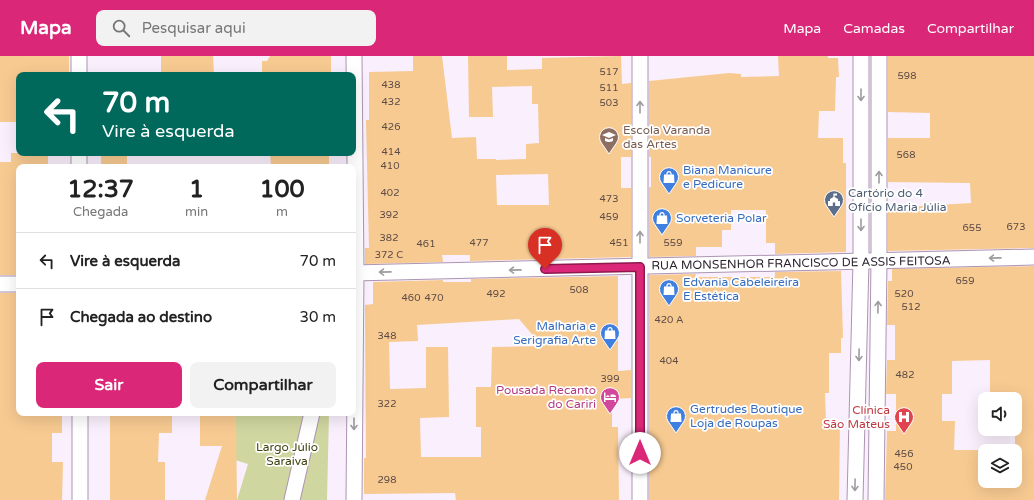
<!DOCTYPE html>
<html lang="pt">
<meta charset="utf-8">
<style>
:root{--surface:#fff;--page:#f2f2f2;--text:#222;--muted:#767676;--line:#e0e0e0;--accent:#db2777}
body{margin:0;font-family:"Varela Round",sans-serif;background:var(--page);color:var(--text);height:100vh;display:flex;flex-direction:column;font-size:15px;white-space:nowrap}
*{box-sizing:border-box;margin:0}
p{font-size:13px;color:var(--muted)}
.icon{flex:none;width:22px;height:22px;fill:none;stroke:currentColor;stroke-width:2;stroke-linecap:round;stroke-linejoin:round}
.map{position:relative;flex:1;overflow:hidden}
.sheet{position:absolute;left:16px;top:108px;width:340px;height:252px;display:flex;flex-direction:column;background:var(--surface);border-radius:8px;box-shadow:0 4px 16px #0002}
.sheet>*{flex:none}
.hud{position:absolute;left:16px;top:16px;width:340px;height:84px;border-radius:8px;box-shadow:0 4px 16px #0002;background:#00695c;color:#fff;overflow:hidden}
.tools{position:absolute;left:978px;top:336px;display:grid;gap:8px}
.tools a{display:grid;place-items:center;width:44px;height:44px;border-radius:8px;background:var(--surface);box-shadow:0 4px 16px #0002;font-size:20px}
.pin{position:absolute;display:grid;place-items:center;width:34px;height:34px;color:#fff;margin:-41px -17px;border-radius:50% 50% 50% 0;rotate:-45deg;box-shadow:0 0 4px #0007}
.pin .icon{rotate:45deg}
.me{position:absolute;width:44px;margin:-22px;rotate:0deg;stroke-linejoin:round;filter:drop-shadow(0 0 3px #0008)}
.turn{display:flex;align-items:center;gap:14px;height:84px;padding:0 20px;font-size:18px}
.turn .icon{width:52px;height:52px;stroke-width:2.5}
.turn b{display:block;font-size:28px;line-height:34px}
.eta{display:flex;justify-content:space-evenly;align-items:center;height:68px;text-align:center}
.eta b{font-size:24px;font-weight:700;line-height:28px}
.action{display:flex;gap:8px;margin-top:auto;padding:8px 20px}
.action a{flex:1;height:46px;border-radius:8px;background:var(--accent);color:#fff;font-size:16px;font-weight:700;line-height:46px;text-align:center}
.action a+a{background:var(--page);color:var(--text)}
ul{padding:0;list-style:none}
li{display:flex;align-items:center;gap:12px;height:56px;padding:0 20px;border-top:1px solid var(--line)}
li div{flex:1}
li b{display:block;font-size:15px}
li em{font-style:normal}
header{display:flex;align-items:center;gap:24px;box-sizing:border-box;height:56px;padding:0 20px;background:var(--accent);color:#fff}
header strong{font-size:19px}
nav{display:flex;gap:22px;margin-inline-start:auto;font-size:14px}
.search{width:280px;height:36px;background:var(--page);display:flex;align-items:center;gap:10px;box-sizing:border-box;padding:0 14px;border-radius:8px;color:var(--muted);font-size:15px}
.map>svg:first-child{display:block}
.green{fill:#cfd69f}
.building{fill:#f7ca91;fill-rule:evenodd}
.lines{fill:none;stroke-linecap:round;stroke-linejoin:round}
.street-casing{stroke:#ac95b2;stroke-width:17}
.street{stroke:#fff;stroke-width:15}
.oneway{stroke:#9f9ba0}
.route-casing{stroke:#8e194d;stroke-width:10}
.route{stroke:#db2777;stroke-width:7}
.labels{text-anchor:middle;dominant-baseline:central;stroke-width:3.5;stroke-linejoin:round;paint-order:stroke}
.number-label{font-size:10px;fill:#5d4b46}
.education-label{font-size:12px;fill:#785e54;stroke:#fff;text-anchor:start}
.shop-label{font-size:12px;fill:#366cbe;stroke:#fff;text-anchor:start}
.service-label{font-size:12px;fill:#4e5e75;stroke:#fff;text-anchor:start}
.street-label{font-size:12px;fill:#2a212d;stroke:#fff}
.hotel-label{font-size:12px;fill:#b23c85;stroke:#fff;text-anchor:end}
.health-label{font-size:12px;fill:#be3a42;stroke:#fff;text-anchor:end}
.park-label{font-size:12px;fill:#3f420e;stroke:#fff}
</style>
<header>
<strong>Mapa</strong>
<div class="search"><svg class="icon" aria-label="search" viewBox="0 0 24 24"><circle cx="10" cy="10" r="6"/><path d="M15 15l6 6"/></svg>Pesquisar aqui</div>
<nav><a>Mapa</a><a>Camadas</a><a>Compartilhar</a></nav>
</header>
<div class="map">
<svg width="1034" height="444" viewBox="0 0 1034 444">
<rect width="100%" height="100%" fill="#faeffc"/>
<!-- green -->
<polygon class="green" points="236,357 329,357 327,444 237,444 248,408 219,399 236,390"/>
<!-- building -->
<g class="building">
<polygon points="0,0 69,0 69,19 19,19 19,66 0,66"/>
<polygon points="161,0 213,0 214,19 161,19"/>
<polygon points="270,0 331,0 331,19 262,19 262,5 267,5"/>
<path d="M413,0H442L452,82L476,81L477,103H496V104L526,103V88L539,87L538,48H532V30L492,31L493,61H469L468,0H507V14L542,13V2L621,0L622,28L631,27V101H621V132H631V201L470,205V199H442L443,206L365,208V192H369L366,64H369V16L413,15ZM548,118L549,149H497L496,119Z"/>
<polygon points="778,0 828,0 828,2 838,2 839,21 836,21 835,55 819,55 818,82 843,82 843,107 846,107 846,196 775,198 775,187 766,187 766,154 731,154 731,174 722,174 722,191 696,191 696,200 649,201 649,131 651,131 651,101 649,101 649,25 729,17 741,18 741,21 779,20"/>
<polygon points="888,0 1034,0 1034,192 888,195 888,152 971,147 970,127 888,126 888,82 930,82 930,57 888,56"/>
<polygon points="11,97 48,97 48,111 19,111 19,219 0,219 0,106 11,106"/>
<rect x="101" y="97" width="26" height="14"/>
<polygon points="270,97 329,97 329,111 271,111"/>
<path d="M1034,210V444H885L887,375H896V338H886L887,304H895V269H887L888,225H892V213ZM990,304V343H1015V425H985V394H954L955,365H942V338H952V305Z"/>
<polygon points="841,215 843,282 841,282 841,297 829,297 829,337 825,337 826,365 840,365 839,444 649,444 649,219 696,218 695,221 775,221 775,216"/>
<path d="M618,220V315L631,314V342L612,343V371H618L619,444H456L455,437L364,438V402H366L365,249L373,248V226L443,224V226H471V223ZM519,263L542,290L492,291L491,331H476V371H481V401H421L420,362L449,361L448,291H426V332L390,333L389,286L418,285L417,269Z"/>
<polygon points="0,237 19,237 19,357 62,357 62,377 52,377 52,406 63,406 62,444 0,444"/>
<polygon points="110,357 172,357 172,377 159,377 158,406 165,406 165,444 110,444"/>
<polygon points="200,357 236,357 237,444 205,444 222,390 200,390"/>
</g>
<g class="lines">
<defs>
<g id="street">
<polyline points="79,0 79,19"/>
<polyline points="79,97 79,111"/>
<polyline points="353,217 1034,201"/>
<polyline points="0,228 19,228"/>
<polyline points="80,357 80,444"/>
<polyline points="292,444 312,357"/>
<polyline points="354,444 356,217 354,0"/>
<polyline points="640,444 640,0"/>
<polyline points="855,444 861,205 861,0"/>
<polyline points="876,444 879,204 879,0"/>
</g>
</defs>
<!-- street casing -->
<use href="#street" class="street-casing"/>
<!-- street -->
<use href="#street" class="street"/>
</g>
<!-- one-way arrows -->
<defs><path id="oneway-shaft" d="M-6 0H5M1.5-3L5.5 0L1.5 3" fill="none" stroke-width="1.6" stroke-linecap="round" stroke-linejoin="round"/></defs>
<g class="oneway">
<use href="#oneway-shaft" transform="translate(861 39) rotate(90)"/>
<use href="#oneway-shaft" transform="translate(640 51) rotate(-90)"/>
<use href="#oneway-shaft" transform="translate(879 121) rotate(-90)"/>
<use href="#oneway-shaft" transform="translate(861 169) rotate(90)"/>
<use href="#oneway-shaft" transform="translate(640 181) rotate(-90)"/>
<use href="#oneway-shaft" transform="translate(995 202) rotate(179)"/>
<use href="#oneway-shaft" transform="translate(515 214) rotate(179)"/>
<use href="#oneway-shaft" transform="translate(385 216) rotate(179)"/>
<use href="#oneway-shaft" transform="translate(878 251) rotate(-89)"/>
<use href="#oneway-shaft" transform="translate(859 299) rotate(91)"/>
<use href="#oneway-shaft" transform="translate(354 368) rotate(90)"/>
<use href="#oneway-shaft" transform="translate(855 429) rotate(91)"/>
</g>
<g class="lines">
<defs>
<polyline id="route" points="545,213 640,211 640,397"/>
</defs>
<!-- route casing -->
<use href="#route" class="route-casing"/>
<!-- route -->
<use href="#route" class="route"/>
</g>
<!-- icons -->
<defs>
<symbol id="school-pin" viewBox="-11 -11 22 30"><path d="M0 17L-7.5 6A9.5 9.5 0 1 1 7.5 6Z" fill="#8d6e63" stroke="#fff"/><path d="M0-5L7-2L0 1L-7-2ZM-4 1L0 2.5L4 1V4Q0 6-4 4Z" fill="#fff"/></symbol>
<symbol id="shop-pin" viewBox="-11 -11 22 30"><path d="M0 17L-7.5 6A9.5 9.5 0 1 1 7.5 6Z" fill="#3f7fe0" stroke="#fff"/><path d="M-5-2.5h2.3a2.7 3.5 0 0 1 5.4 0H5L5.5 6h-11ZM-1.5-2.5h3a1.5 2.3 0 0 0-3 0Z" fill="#fff"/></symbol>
<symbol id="civic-pin" viewBox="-11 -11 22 30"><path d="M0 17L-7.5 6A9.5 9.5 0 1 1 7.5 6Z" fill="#5c6f8a" stroke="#fff"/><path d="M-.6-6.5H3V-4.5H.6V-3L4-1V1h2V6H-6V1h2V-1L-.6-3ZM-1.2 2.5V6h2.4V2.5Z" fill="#fff"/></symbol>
<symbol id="hotel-pin" viewBox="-11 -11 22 30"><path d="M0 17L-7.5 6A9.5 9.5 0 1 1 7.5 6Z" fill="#d1479c" stroke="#fff"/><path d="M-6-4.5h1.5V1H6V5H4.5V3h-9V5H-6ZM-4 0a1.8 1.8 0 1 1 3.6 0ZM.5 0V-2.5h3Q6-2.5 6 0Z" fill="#fff"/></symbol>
<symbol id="hospital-pin" viewBox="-11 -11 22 30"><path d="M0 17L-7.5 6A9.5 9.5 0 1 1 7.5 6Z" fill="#e0444e" stroke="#fff"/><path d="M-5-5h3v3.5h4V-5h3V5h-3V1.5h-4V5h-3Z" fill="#fff"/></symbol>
</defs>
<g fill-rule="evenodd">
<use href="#school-pin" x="598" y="70" width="22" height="30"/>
<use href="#shop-pin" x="658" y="110" width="22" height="30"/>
<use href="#civic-pin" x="823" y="133" width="22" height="30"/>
<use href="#shop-pin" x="651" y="151" width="22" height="30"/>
<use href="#shop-pin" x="658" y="222" width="22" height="30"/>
<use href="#shop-pin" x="599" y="266" width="22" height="30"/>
<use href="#hotel-pin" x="599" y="330" width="22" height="30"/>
<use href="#shop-pin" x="665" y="349" width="22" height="30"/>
<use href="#hospital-pin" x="893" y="350" width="22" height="30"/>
</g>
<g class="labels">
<!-- number labels -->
<g class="number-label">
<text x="609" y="16">517</text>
<text x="907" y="20">598</text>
<text x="391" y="29">438</text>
<text x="609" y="32">511</text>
<text x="391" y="46">432</text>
<text x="609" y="47">503</text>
<text x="391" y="71">426</text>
<text x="391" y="96">414</text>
<text x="906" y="99">568</text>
<text x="390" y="110">410</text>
<text x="390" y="137">402</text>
<text x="609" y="143">473</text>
<text x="389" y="159">392</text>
<text x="609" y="161">459</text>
<text x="1016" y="171">673</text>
<text x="972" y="172">655</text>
<text x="389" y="182">382</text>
<text x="479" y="187">477</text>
<text x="619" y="187">451</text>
<text x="673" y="187">559</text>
<text x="426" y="188">461</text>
<text x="389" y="199">372 C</text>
<text x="965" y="225">659</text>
<text x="579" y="234">508</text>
<text x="496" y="238">492</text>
<text x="904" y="238">520</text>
<text x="411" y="242">460</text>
<text x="434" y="242">470</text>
<text x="911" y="251">512</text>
<text x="669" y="264">420 A</text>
<text x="387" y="280">348</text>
<text x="669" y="305">404</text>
<text x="905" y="319">482</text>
<text x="610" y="323">399</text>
<text x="387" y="348">322</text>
<text x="904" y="398">456</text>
<text x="903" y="411">450</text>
<text x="387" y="424">298</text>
</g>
<!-- education labels -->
<g class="education-label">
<text x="623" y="74">Escola Varanda<tspan x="623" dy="14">das Artes</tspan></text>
</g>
<!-- shop labels -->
<g class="shop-label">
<text x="683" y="114">Biana Manicure<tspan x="683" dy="14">e Pedicure</tspan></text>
<text x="676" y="162">Sorveteria Polar</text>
<text x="683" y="226">Edvania Cabeleireira<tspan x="683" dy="14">E Estética</tspan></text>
<text x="596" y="270" text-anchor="end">Malharia e<tspan x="596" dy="14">Serigrafia Arte</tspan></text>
<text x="690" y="353">Gertrudes Boutique<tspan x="690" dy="14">Loja de Roupas</tspan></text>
</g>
<!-- service labels -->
<g class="service-label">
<text x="848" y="137">Cartório do 4<tspan x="848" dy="14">Ofício Maria Júlia</tspan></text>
</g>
<!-- street labels -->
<g class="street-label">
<text transform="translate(801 207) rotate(-1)">RUA MONSENHOR FRANCISCO DE ASSIS FEITOSA</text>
</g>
<!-- hotel labels -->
<g class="hotel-label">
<text x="596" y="334">Pousada Recanto<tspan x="596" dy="14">do Cariri</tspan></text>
</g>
<!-- health labels -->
<g class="health-label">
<text x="890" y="354">Clínica<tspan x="890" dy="14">São Mateus</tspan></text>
</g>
<!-- park labels -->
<g class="park-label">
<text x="287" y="391">Largo Júlio<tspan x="287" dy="14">Saraiva</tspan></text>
</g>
</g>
</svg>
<div class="tools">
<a><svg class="icon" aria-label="sound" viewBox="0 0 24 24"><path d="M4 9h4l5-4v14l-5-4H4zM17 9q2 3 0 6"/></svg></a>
<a><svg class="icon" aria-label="layers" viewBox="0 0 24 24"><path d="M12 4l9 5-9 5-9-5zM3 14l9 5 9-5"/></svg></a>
</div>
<div class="pin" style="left:545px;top:213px;background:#d93025"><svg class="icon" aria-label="arrive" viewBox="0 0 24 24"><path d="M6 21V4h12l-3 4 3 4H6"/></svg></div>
<svg class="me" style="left:640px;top:397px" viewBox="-20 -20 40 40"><circle r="19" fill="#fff"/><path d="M0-13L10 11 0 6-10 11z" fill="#db2777"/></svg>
<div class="hud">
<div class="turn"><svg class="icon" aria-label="left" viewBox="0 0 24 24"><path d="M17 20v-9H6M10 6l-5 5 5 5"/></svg><div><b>70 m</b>Vire à esquerda</div></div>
</div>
<section class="sheet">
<div class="eta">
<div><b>12:37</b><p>Chegada</p></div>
<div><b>1</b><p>min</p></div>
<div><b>100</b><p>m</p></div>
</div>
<ul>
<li><svg class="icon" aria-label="left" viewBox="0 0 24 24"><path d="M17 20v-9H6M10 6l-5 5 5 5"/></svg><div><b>Vire à esquerda</b></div><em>70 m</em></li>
<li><svg class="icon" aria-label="arrive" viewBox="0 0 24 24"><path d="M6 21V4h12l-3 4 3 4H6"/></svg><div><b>Chegada ao destino</b></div><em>30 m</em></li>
</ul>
<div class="action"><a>Sair</a><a>Compartilhar</a></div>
</section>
</div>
